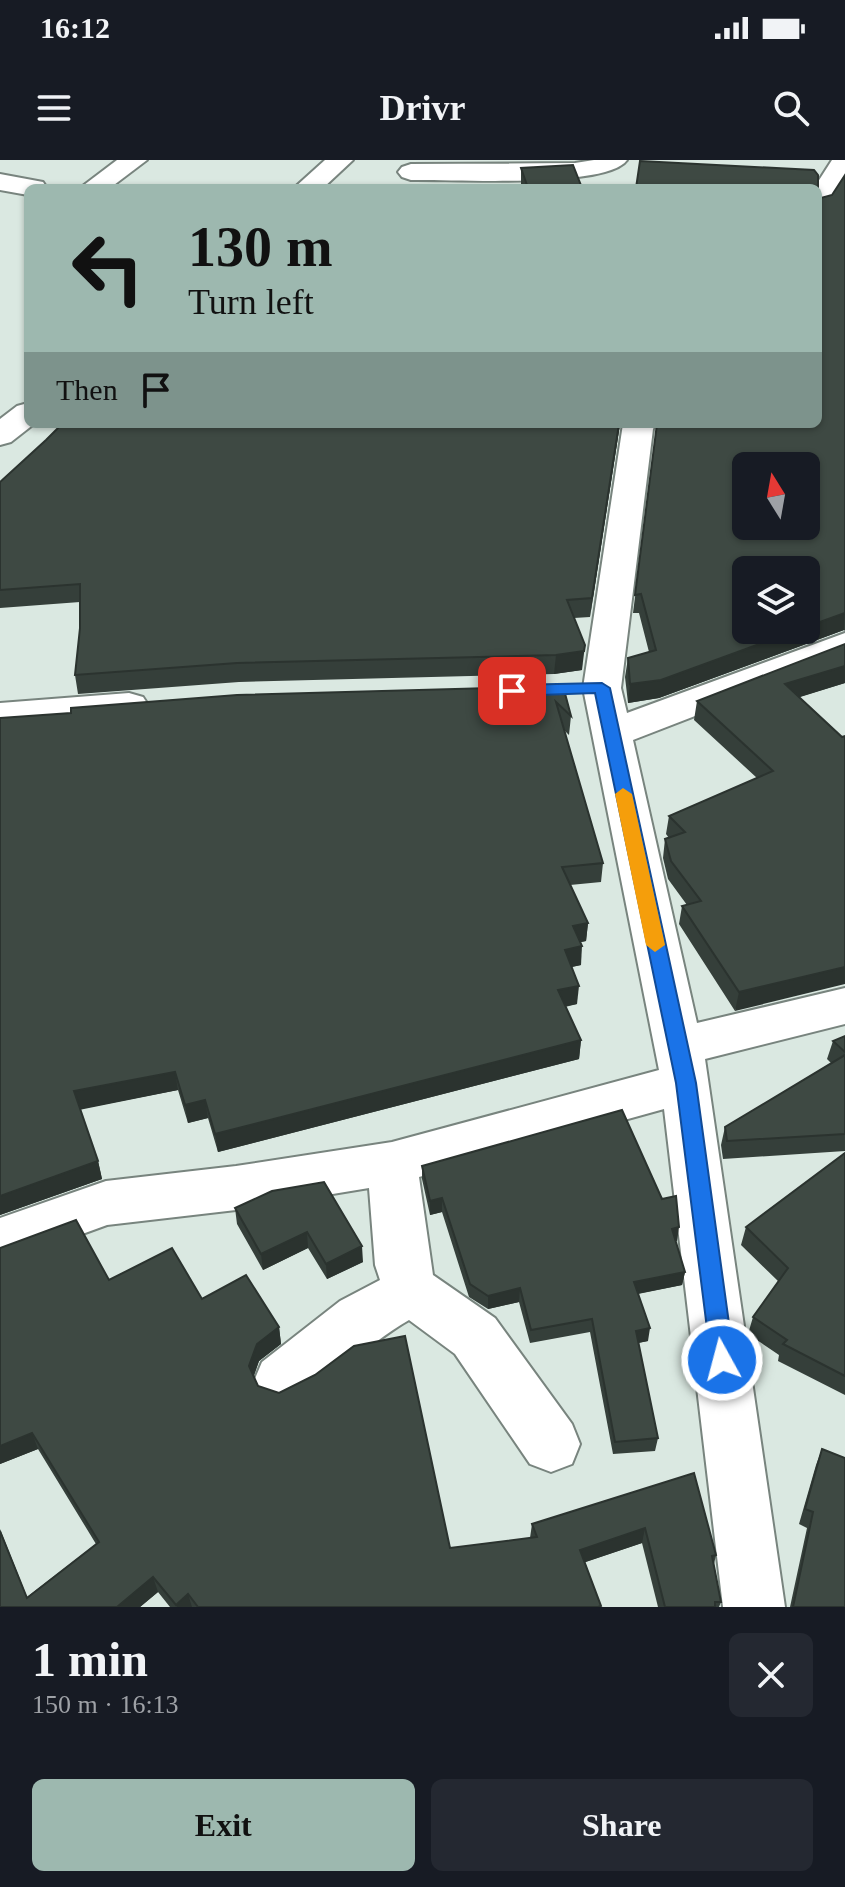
<!DOCTYPE html>
<meta charset="utf-8">
<style>
:root{--surface:#171b24;--page:#242831;--text:#f1f3f6;--muted:#9ea1a6;--accent:#9db8af}
body{margin:0;font-family:"Times New Roman",serif;background:var(--page);color:var(--text);height:100vh;display:flex;flex-direction:column;font-size:30px;white-space:nowrap}
*{box-sizing:border-box;margin:0}
p{font-size:26px;color:var(--muted)}
.icon{flex:none;width:44px;height:44px;fill:none;stroke:currentColor;stroke-width:2;stroke-linecap:round;stroke-linejoin:round}
.map{position:relative;height:1447px;overflow:hidden}
.details{display:flex;flex-direction:column;background:var(--surface);flex:1}
.details>*{flex:none}
.hud{position:absolute;left:24px;top:24px;width:798px;height:244px;border-radius:12px;box-shadow:0 2px 6px #0004;background:#9db8af;color:#111;overflow:hidden}
.needle{width:52px;rotate:349deg}
.controls{position:absolute;left:732px;top:292px;display:grid;gap:16px}
.controls a{display:grid;place-items:center;width:88px;height:88px;border-radius:12px;background:var(--surface);box-shadow:0 2px 6px #0004;font-size:40px}
.pin{position:absolute;display:grid;place-items:center;width:68px;height:68px;color:#fff;margin:-34px;border-radius:16px;box-shadow:0 4px 12px #0006}
.me{position:absolute;width:88px;margin:-44px;rotate:353deg;stroke-linejoin:round;filter:drop-shadow(0 0 6px #0008)}
.turn{display:flex;align-items:center;gap:28px;height:168px;padding:0 32px;font-size:36px}
.turn .icon{width:104px;height:104px;stroke-width:2.5}
.turn b{display:block;font-size:56px;line-height:68px}
.then{display:flex;align-items:center;height:76px;padding:0 32px;background:#0003;gap:16px;font-size:30px}
.round{display:grid;place-items:center;flex:none;width:84px;height:84px;border-radius:12px;background:var(--page)}
.summary{display:flex;align-items:center;justify-content:space-between;height:136px;padding:0 32px}
h1{font-size:48px;font-weight:800;line-height:60px}
.button{display:flex;gap:16px;margin-top:auto;padding:16px 32px}
.button a{flex:1;height:92px;border-radius:12px;background:var(--accent);color:#111;font-size:32px;font-weight:800;line-height:92px;text-align:center}
.button a+a{background:var(--page);color:var(--text)}
.status{display:flex;justify-content:space-between;align-items:center;height:56px;padding:0 40px;background:var(--surface);direction:ltr}
.status svg{height:22px;fill:currentColor}
header{display:flex;justify-content:space-between;align-items:center;height:104px;padding:0 32px;background:var(--surface);font-size:36px;font-weight:800}
.map>svg:first-child{display:block}
.lines{fill:none;stroke-linecap:round;stroke-linejoin:round}
.minor-casing{stroke:#78847e;stroke-width:4}
.minor{fill:#fff;fill-rule:evenodd}
.wall{fill:#353f3a}
.shaded-wall{fill:#2b332f}
.building{fill:#3e4943;stroke:#2b332f;stroke-width:2;fill-rule:evenodd}
.route{fill:#1a73e8;stroke:#114b97;stroke-width:2}
.slow{fill:#f59e0b}
</style>
<div class="status"><b>16:12</b><svg viewBox="0 0 49 12"><path d="M0 12V9h3v3zM5 12V6h3v6zM10 12V3h3v9zM15 12V0h3v12zM26 1h20v11H26zM47 4h2v5h-2z"/></svg></div>
<header><svg class="icon" aria-label="menu" viewBox="0 0 24 24"><path d="M4 6h16M4 12h16M4 18h16"/></svg>Drivr<svg class="icon" aria-label="search" viewBox="0 0 24 24"><circle cx="10" cy="10" r="6"/><path d="M15 15l6 6"/></svg></header>
<div class="map">
<svg width="845" height="1447" viewBox="0 0 845 1447">
<rect width="100%" height="100%" fill="#dae8e1"/>
<g class="lines">
<defs>
<g id="minor">
<polygon points="117,0 147,0 110,28 80,28"/>
<polygon points="325,0 353,0 323,28 294,28"/>
<path d="M594,0H627C607,29 450,19 411,20L402,17L398,12L402,7L411,4L575,3Z"/>
<polygon points="832,0 845,0 845,21 827,49 818,51 818,28 814,28"/>
<polygon points="0,14 43,22 47,28 28,28 28,35 0,30"/>
<polygon points="28,243 28,264 34,264 11,282 0,285 0,259 17,246"/>
<path d="M623,264H656L653,269L621,528L627,553L845,473V498L633,580L697,863L845,828V864L705,899L785,1447H723L664,949L419,1017L433,1115L495,1158L572,1264L580,1284L572,1304L551,1312L530,1304L455,1194L409,1160C364,1185 329,1229 282,1247L262,1240L254,1221L262,1202L340,1141L380,1120L375,1105L369,1028L236,1050L107,1065L0,1104V1058L106,1021L236,1006L392,982L659,910L583,528Z"/>
<polygon points="129,533 143,537 149,546 143,555 0,569 0,543"/>
</g>
</defs>
<!-- minor casing -->
<use href="#minor" class="minor-casing"/>
<!-- minor -->
<use href="#minor" class="minor"/>
</g>
<!-- wall -->
<g class="wall">
<polygon points="521,8 582,28 522,28 521,24"/>
<polygon points="845,15 845,471 844,470 659,538 628,543 625,517 628,498 649,492 639,453 633,453 657,264 821,38 832,35"/>
<polygon points="620,264 590,457 574,458 582,510 554,514 239,522 78,534 75,515 80,468 80,442 0,448 0,322 46,280"/>
<polygon points="845,484 845,523 799,537 842,577 735,851 679,764 682,746 687,745 668,719 663,698 665,679 669,678 666,674 669,656 757,618 694,560 697,541"/>
<polygon points="563,526 571,556 569,575 564,570 603,703 601,722 570,725 588,763 586,781 581,782 581,805 571,807 577,844 565,847 581,880 579,899 218,992 208,958 188,963 178,930 80,949 98,1001 102,1019 0,1055 0,558"/>
<polygon points="845,876 845,991 723,999 721,985 725,967 831,903 827,899 833,881"/>
<polygon points="845,993 845,1235 778,1201 779,1195 748,1174 753,1157 779,1122 741,1085 746,1067"/>
<polygon points="422,1006 677,1081 675,1081 685,1112 682,1125 638,1134 648,1181 638,1183 658,1278 655,1291 613,1294 590,1172 530,1183 519,1142 488,1149 469,1137 442,1052 430,1055 422,1019"/>
<polygon points="272,1031 363,1102 327,1119 308,1088 263,1110 237,1064 235,1048"/>
<polygon points="0,1088 109,1120 202,1139 279,1167 281,1184 259,1201 254,1216 258,1226 450,1388 530,1378 532,1364 694,1313 716,1395 714,1404 721,1442 719,1447 658,1447 642,1383 585,1402 601,1447 170,1447 158,1432 140,1447 0,1447 0,1369 27,1437 96,1384 38,1289 0,1304"/>
<polygon points="822,1289 845,1447 790,1447 807,1368 799,1364 816,1305"/>
</g>
<!-- shaded-wall -->
<g class="shaded-wall">
<polygon points="619,264 620,264 590,457 592,438"/>
<polygon points="845,453 844,470 659,538 628,543 630,524 798,470 806,470 806,467"/>
<polygon points="585,485 582,510 554,514 556,495"/>
<polygon points="845,506 845,523 781,543 785,524"/>
<polygon points="588,763 586,781 571,784 573,766"/>
<polygon points="582,786 581,805 563,809 565,790"/>
<polygon points="845,807 845,824 735,851 739,832"/>
<polygon points="579,826 577,844 556,848 558,830"/>
<polygon points="581,880 579,899 218,992 215,974"/>
<polygon points="175,912 178,930 79,950 74,931"/>
<polygon points="205,940 208,958 188,963 185,945"/>
<polygon points="98,1001 102,1019 0,1055 0,1036"/>
<polygon points="442,1038 442,1052 430,1055 430,1041"/>
<polygon points="679,1067 677,1081 669,1082 672,1069"/>
<polygon points="307,1072 308,1088 263,1110 261,1094"/>
<polygon points="362,1086 363,1102 327,1119 326,1104"/>
<polygon points="685,1112 682,1125 631,1135 634,1122"/>
<polygon points="520,1128 519,1142 488,1149 488,1136"/>
<polygon points="279,1167 281,1184 259,1201 251,1222 249,1206 257,1184"/>
<polygon points="650,1168 648,1181 633,1184 636,1171"/>
<polygon points="32,1273 38,1289 0,1304 0,1286"/>
<polygon points="645,1368 642,1383 577,1405 580,1390"/>
<polygon points="153,1417 158,1432 140,1447 117,1447"/>
<polygon points="188,1434 192,1447 177,1447 176,1445"/>
</g>
<!-- building -->
<g class="building">
<polygon points="640,1 814,10 818,15 818,28 636,28"/>
<polygon points="573,5 582,28 528,28 521,8"/>
<path d="M845,15V453L806,467V410H746V470H798L661,520L630,524L628,498L656,490L641,434L635,435L657,264H818V35L821,38L832,35ZM746,306H806V366H746Z"/>
<polygon points="62,264 619,264 592,438 567,440 585,485 584,491 556,495 237,503 75,515 80,468 80,424 0,430 0,322 46,280"/>
<polygon points="845,484 845,506 785,524 842,577 845,576 845,807 739,832 682,746 701,741 671,701 665,679 685,672 669,656 773,611 697,541"/>
<polygon points="563,526 571,556 556,542 603,703 562,707 588,763 573,766 582,786 565,790 579,826 558,830 581,880 215,974 205,940 185,945 175,912 74,931 98,1001 0,1036 0,558 71,553 71,548 237,535"/>
<polygon points="845,876 845,892 833,881"/>
<polygon points="845,895 845,974 727,981 725,967"/>
<polygon points="622,950 662,1039 676,1036 679,1067 672,1069 685,1112 634,1122 650,1168 636,1171 658,1278 615,1282 592,1159 531,1170 520,1128 488,1136 470,1124 442,1038 430,1041 422,1006"/>
<polygon points="845,993 845,1216 783,1184 787,1180 753,1157 788,1108 746,1067"/>
<polygon points="324,1022 362,1086 326,1104 307,1072 261,1094 235,1048 272,1031"/>
<polygon points="76,1060 109,1120 172,1088 202,1139 246,1115 279,1167 257,1184 249,1206 258,1226 279,1233 315,1215 354,1186 405,1176 450,1388 537,1377 532,1364 694,1313 716,1395 712,1396 721,1442 715,1442 715,1447 665,1447 645,1368 580,1390 601,1446 598,1447 198,1447 188,1434 176,1445 153,1417 117,1447 0,1447 0,1371 27,1438 99,1382 32,1273 0,1286 0,1088"/>
<polygon points="822,1289 845,1298 845,1447 793,1447 813,1352 805,1349"/>
</g>
<!-- route -->
<polygon class="route" points="602,523 610,528 696,923 734,1200 731,1208 722,1211 714,1208 711,1200 676,923 595,533 512,536 504,531 512,525"/>
<!-- slow -->
<polygon class="slow" points="623,628 632,634 665,785 655,792 646,785 615,634"/>
</svg>
<div class="controls">
<a><svg class="needle" viewBox="-14 -14 28 28"><path d="M0-13l5 13h-10z" fill="#e53935"/><path d="M0 13l5-13h-10z" fill="#9ea1a6"/></svg></a>
<a><svg class="icon" aria-label="layers" viewBox="0 0 24 24"><path d="M12 4l9 5-9 5-9-5zM3 14l9 5 9-5"/></svg></a>
</div>
<div class="pin" style="left:512px;top:531px;background:#d93025"><svg class="icon" aria-label="arrive" viewBox="0 0 24 24"><path d="M6 21V4h12l-3 4 3 4H6"/></svg></div>
<svg class="me" style="left:722px;top:1200px" viewBox="-20 -20 40 40"><circle r="17" fill="#1a73e8" stroke="#fff" stroke-width="3"/><path d="M0-11L8 9 0 5-8 9z" fill="#fff"/></svg>
<div class="hud">
<div class="turn"><svg class="icon" aria-label="left" viewBox="0 0 24 24"><path d="M17 20v-9H6M10 6l-5 5 5 5"/></svg><div><b>130 m</b>Turn left</div></div>
<div class="then">Then<svg class="icon" aria-label="arrive" viewBox="0 0 24 24"><path d="M6 21V4h12l-3 4 3 4H6"/></svg></div>
</div>
</div>
<section class="details">
<div class="summary"><div><h1>1 min</h1><p>150 m · 16:13</p></div><a class="round"><svg class="icon" aria-label="close" viewBox="0 0 24 24"><path d="M6 6l12 12M18 6L6 18"/></svg></a></div>
<div class="button"><a>Exit</a><a>Share</a></div>
</section>
